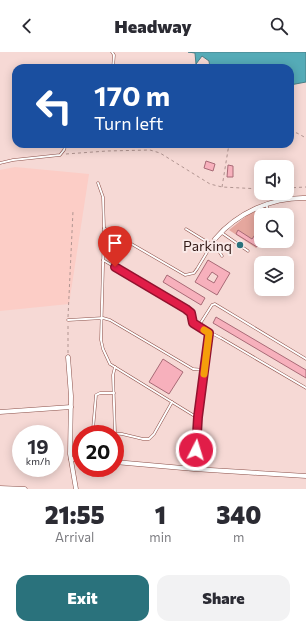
<!DOCTYPE html>
<style>
:root{--surface:#fff;--page:#f2f2f3;--text:#2b2b33;--muted:#7c7c81;--accent:#2a727c}
body{margin:0;font-family:Commissioner,sans-serif;background:var(--page);color:var(--text);height:100vh;display:flex;flex-direction:column;font-size:15px;white-space:nowrap}
*{box-sizing:border-box;margin:0}
p{font-size:13px;color:var(--muted)}
.icon{flex:none;width:22px;height:22px;fill:none;stroke:currentColor;stroke-width:2;stroke-linecap:round;stroke-linejoin:round}
.map{position:relative;height:437px;overflow:hidden}
.details{display:flex;flex-direction:column;background:var(--surface);flex:1}
.details>*{flex:none}
.banner{position:absolute;left:12px;top:12px;width:282px;height:84px;border-radius:12px;box-shadow:0 2px 10px #0003;background:#1a4fa0;color:#fff;overflow:hidden}
.controls{position:absolute;left:254px;top:108px;display:grid;gap:8px}
.controls a{display:grid;place-items:center;width:40px;height:40px;border-radius:8px;background:var(--surface);box-shadow:0 2px 10px #0003;font-size:20px}
.speed{position:absolute;left:12px;top:373px;display:flex;gap:8px;font-size:20px;font-weight:700;text-align:center}
.speed>*{display:grid;place-content:center;width:52px;height:52px;border-radius:50%;background:var(--surface);box-shadow:0 2px 10px #0003;line-height:1}
.speed small{font-size:10px;font-weight:400}
.speed .limit{border:6px solid #d22;background:#fff;color:#111}
.pin{position:absolute;display:grid;place-items:center;width:34px;height:34px;color:#fff;margin:-41px -17px;border-radius:50% 50% 50% 0;rotate:-45deg;box-shadow:0 0 4px #0007}
.pin .icon{rotate:45deg}
.me{position:absolute;width:44px;margin:-22px;rotate:5deg;stroke-linejoin:round;filter:drop-shadow(0 0 3px #0008)}
.turn{display:flex;align-items:center;gap:14px;height:84px;padding:0 16px;font-size:18px}
.turn .icon{width:52px;height:52px;stroke-width:2.5}
.turn b{display:block;font-size:28px;line-height:34px}
.eta{display:flex;justify-content:space-evenly;align-items:center;height:68px;text-align:center}
.eta b{font-size:24px;font-weight:800;line-height:28px}
.primary-button{display:flex;gap:8px;margin-top:auto;padding:8px 16px}
.primary-button a{flex:1;height:46px;border-radius:12px;background:var(--accent);color:#fff;font-size:16px;font-weight:800;line-height:46px;text-align:center}
.primary-button a+a{background:var(--page);color:var(--text)}
header{display:flex;justify-content:space-between;align-items:center;height:52px;padding:0 16px;background:var(--surface);font-size:18px;font-weight:800}
.map>svg:first-child{display:block}
.built{fill:#fccdc6}
.green{fill:#e5a79e}
.water{fill:#55abb7;stroke:#4a7f87}
.building{fill:#f7b0bc;stroke:#a86a76;fill-rule:evenodd}
.lines{fill:none;stroke-linecap:round;stroke-linejoin:round}
.lane-casing{stroke:#8b5049;stroke-width:3}
.street-casing{stroke:#8b5049;stroke-width:5}
.path{stroke:#b19591;stroke-width:1;stroke-dasharray:3 3;stroke-linecap:butt}
.lane{stroke:#fff;stroke-width:2}
.street{stroke:#fff;stroke-width:4}
.route-casing{stroke:#92132f;stroke-width:10}
.route{stroke:#e11d48;stroke-width:7}
.slow{stroke:#f59e0b;stroke-width:7}
.poi-dot{fill:#2a727c;stroke:#f9eae8;stroke-width:1.5}
.labels{text-anchor:middle;dominant-baseline:central;stroke-width:4;stroke-linejoin:round;paint-order:stroke}
.poi-label{font-size:14px;fill:#321916;stroke:#f9eae8;text-anchor:end}
</style>
<header><svg class="icon" aria-label="back" viewBox="0 0 24 24"><path d="M15 5l-7 7 7 7"/></svg>Headway<svg class="icon" aria-label="search" viewBox="0 0 24 24"><circle cx="10" cy="10" r="6"/><path d="M15 15l6 6"/></svg></header>
<div class="map">
<svg width="306" height="437" viewBox="0 0 306 437">
<rect width="100%" height="100%" fill="#f6d9d5"/>
<!-- built -->
<polygon class="built" points="15,115 89,122 69,252 0,259 0,118"/>
<!-- green -->
<polygon class="green" points="260,158 264,163 261,163 261,189 262,189 256,196 229,178 250,161"/>
<!-- water -->
<polygon class="water" points="188,0 306,0 306,30 290,33 290,16 210,16 209,9 202,4 196,12 195,1"/>
<!-- building -->
<g class="building">
<polygon points="206,109 215,112 213,119 204,116"/>
<polygon points="228,113 233,114 233,125 227,125"/>
<polygon points="261,174 261,188 257,195 236,182 238,178 252,187"/>
<path d="M208,208L230,221L217,243L195,230ZM212,220L218,224L214,231L207,227Z"/>
<polygon points="167,223 205,246 201,253 163,230"/>
<polygon points="216,265 306,318 306,326 213,271"/>
<polygon points="163,307 183,320 169,342 149,330"/>
</g>
<g class="lines">
<defs>
<g id="lane">
<polyline points="112,0 114,3 113,16"/>
<polyline points="0,111 13,108 60,103 64,98 66,92"/>
<polyline points="98,131 103,145 104,176 101,288 103,297 110,312 193,363 198,365"/>
<polyline points="266,153 271,163"/>
<polyline points="104,176 185,223 194,221 197,217 215,187"/>
<polyline points="186,177 217,196 222,204"/>
<polyline points="222,181 248,199"/>
<polyline points="103,208 186,257 191,261 193,271 196,273 221,286 306,336"/>
<polyline points="68,268 103,266 110,268 193,317 204,318"/>
<polyline points="198,275 212,253 215,252 306,307"/>
<polyline points="115,315 113,323 115,381"/>
<polyline points="114,341 100,341 96,343 93,377 94,380 122,382 143,387 149,387 154,382 172,350"/>
<polyline points="194,416 198,365 209,281"/>
</g>
<g id="street">
<path d="M215,187C237,161 272,145 306,146"/>
<polyline points="68,305 71,344 70,402 76,437"/>
<polyline points="0,360 71,355"/>
<polyline points="71,407 81,407"/>
<polyline points="115,410 194,417 306,424"/>
<polyline points="0,436 25,437"/>
</g>
</defs>
<!-- lane casing -->
<use href="#lane" class="lane-casing"/>
<!-- street casing -->
<use href="#street" class="street-casing"/>
<!-- path -->
<g class="path">
<polyline points="290,80 297,81 306,86"/>
<polyline points="66,102 107,99 150,98 160,101 210,132 222,135 261,137"/>
<polyline points="222,135 229,92"/>
<polyline points="287,136 306,135"/>
<polyline points="68,265 73,159"/>
<polyline points="68,301 68,272"/>
</g>
<!-- lane -->
<use href="#lane" class="lane"/>
<!-- street -->
<use href="#street" class="street"/>
</g>
<g class="lines">
<defs>
<polyline id="route" points="115,215 186,257 191,261 193,271 209,281 198,365 196,398"/>
</defs>
<!-- route casing -->
<use href="#route" class="route-casing"/>
<!-- route -->
<use href="#route" class="route"/>
<!-- slow -->
<polyline class="slow" points="204,322 209,281 204,278"/>
</g>
<!-- markers -->
<circle class="poi-dot" cx="240" cy="193" r="4"/>
<g class="labels">
<!-- poi labels -->
<g class="poi-label">
<text x="232" y="193">Parkinq</text>
</g>
</g>
</svg>
<div class="controls">
<a><svg class="icon" aria-label="sound" viewBox="0 0 24 24"><path d="M4 9h4l5-4v14l-5-4H4zM17 9q2 3 0 6"/></svg></a>
<a><svg class="icon" aria-label="search" viewBox="0 0 24 24"><circle cx="10" cy="10" r="6"/><path d="M15 15l6 6"/></svg></a>
<a><svg class="icon" aria-label="layers" viewBox="0 0 24 24"><path d="M12 4l9 5-9 5-9-5zM3 14l9 5 9-5"/></svg></a>
</div>
<div class="speed"><div>19<small>km/h</small></div><div class="limit">20</div></div>
<div class="pin" style="left:115px;top:215px;background:#d93025"><svg class="icon" aria-label="arrive" viewBox="0 0 24 24"><path d="M6 21V4h12l-3 4 3 4H6"/></svg></div>
<svg class="me" style="left:196px;top:398px" viewBox="-20 -20 40 40"><circle r="17" fill="#e11d48" stroke="#fff" stroke-width="3"/><path d="M0-11L8 9 0 5-8 9z" fill="#fff"/></svg>
<div class="banner">
<div class="turn"><svg class="icon" aria-label="left" viewBox="0 0 24 24"><path d="M17 20v-9H6M10 6l-5 5 5 5"/></svg><div><b>170 m</b>Turn left</div></div>
</div>
</div>
<section class="details">
<div class="eta">
<div><b>21:55</b><p>Arrival</p></div>
<div><b>1</b><p>min</p></div>
<div><b>340</b><p>m</p></div>
</div>
<div class="primary-button"><a>Exit</a><a>Share</a></div>
</section>
